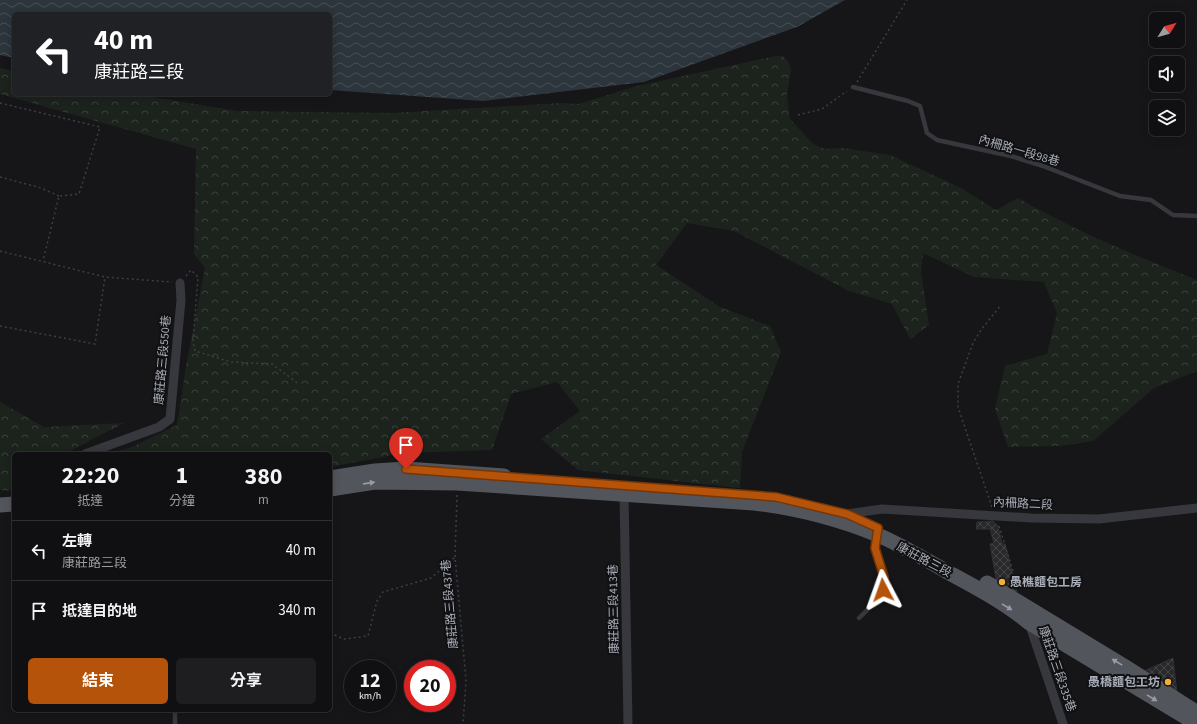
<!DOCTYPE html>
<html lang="zh-TW">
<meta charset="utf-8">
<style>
:root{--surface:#101012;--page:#1e1e20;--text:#f1f3f6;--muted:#9c9d9f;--line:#303032;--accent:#b45309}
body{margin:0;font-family:"Source Sans 3","Noto Sans TC",sans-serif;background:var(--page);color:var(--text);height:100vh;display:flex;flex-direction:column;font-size:15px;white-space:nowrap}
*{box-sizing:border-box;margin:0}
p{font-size:13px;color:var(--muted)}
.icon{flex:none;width:22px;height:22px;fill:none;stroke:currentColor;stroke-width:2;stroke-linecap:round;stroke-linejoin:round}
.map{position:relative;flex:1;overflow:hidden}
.side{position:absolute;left:12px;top:452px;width:320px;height:260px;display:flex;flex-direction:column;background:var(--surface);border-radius:6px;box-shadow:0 2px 10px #0003,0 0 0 1px var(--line)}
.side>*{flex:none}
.banner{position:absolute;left:12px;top:12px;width:320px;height:84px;border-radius:6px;box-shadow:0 2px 10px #0003,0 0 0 1px var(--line);background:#202124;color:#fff;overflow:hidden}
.needle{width:26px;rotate:53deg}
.controls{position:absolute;left:1149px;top:12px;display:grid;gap:8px}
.controls a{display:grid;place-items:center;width:36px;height:36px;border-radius:6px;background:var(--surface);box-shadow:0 2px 10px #0003,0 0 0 1px var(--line);font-size:20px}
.speed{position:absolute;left:344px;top:660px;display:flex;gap:8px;font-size:20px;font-weight:700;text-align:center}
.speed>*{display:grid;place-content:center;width:52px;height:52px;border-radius:50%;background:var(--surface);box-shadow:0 2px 10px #0003,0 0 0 1px var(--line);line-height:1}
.speed small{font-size:10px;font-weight:400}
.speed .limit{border:6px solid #d22;background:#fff;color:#111}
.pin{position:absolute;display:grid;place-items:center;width:34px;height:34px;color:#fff;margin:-41px -17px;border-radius:50% 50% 50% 0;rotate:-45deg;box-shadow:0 0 4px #0007}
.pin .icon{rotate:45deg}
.me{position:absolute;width:44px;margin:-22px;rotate:356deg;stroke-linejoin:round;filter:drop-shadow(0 0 3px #0008)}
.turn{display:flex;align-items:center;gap:14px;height:84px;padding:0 16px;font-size:18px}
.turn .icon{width:52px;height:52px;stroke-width:2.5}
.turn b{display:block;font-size:28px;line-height:34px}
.eta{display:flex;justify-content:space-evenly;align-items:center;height:68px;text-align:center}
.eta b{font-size:24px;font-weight:700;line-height:28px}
.primary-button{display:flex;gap:8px;margin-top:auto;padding:8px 16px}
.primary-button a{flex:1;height:46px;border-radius:6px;background:var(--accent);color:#fff;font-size:16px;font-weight:700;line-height:46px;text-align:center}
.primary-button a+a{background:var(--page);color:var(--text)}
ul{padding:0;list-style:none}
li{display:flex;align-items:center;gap:12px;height:60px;padding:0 16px;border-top:1px solid var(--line)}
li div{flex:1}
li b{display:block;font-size:15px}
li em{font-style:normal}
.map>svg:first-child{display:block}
.forest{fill:url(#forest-crowns)}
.water{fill:url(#water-waves)}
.building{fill:url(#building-cross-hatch);stroke:#303034}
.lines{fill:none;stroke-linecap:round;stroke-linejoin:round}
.path{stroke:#3d3f44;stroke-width:1.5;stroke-dasharray:2 3;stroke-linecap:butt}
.lane{stroke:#37383d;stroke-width:4.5}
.street{stroke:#37383d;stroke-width:9}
.primary{stroke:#53555c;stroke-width:15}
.oneway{fill:#979ba6}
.route-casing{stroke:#753606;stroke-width:10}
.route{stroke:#b45309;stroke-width:7}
.poi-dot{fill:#f2b134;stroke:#111113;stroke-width:1.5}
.labels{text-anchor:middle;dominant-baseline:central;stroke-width:4;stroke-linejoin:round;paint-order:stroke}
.street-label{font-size:12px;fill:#a8adb8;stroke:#111113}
.poi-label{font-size:12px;font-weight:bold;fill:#a8adb8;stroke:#111113;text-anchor:start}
</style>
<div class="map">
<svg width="1197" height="724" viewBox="0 0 1197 724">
<defs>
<pattern id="forest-crowns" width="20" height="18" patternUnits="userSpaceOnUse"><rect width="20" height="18" fill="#1c231d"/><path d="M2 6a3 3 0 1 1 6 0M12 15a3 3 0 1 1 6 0" fill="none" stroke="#3a403c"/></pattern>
<pattern id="water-waves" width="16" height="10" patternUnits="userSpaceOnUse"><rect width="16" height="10" fill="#2c353c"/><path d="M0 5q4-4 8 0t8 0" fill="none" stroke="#485056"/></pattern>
<pattern id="building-cross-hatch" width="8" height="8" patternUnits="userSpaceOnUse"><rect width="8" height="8" fill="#29292c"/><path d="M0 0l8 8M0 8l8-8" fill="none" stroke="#454548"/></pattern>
</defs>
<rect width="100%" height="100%" fill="#161618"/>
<!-- forest -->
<g class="forest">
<path d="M776,56H783L789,63L791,70L787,94L790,119L813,144L825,149L842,148L890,155L961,188L996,210L1018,198C1075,231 1136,256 1197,280V371L1154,388L1093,441L1061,446L1008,447L995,409L1005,366L1047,354L1057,313L1044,282L974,277L923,253L921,272L929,325L910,339L892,304L849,291L734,231L687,223L656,265L720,307L770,326L781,352L742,452L740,488L578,470L541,439L580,411L557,382L511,394L492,450L403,453L330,467V454H109L132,447L177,425L186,366L205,268L194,254L196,149L0,94V68L14,71V94H135L237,111L392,113L561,103L578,104L637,86Z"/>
<polygon points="0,402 44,427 124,423 64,454 14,454 14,491 0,490"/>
</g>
<!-- water -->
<polygon class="water" points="0,0 845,0 797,27 644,82 483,101 330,90 330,14 14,14 14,58 0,55"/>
<!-- building -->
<g class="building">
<polygon points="993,521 998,526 1002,544 1005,544 1017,592 1010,594 1007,583 997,585 990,544 994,543 990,529 976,529 977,522"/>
<polygon points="1173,658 1177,693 1144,671"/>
</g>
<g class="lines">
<!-- path -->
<g class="path">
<polyline points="857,82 907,0"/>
<polyline points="0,103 100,127 79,194 59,196 43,261"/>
<polyline points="798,115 822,109 847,91"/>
<polyline points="0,177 41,188 59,196"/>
<polyline points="0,251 105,277 172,282"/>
<polyline points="186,276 191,270 198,277 193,342 195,351 231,362 272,364 299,384"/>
<polyline points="0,326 95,344 105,277"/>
<polyline points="457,495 455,557 466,680 463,724"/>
<polyline points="992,507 958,407 958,384 973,343 981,330 1001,305"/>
<polyline points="999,526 1018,587"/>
<polyline points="330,633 344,639 368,636 377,601 383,592 431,578 455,557"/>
</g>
<!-- lane -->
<g class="lane">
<polyline points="853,87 908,101 920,106 927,133 937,140 1011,156 1043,166 1120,196 1151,200 1173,215 1197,216"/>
<path d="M859,618C866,611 875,603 880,595C891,578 874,557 877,538"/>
<polyline points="175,710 175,724"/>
</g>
<!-- street -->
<g class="street">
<polyline points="85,454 159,427 170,419 181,300 180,283"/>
<polyline points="624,494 628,724"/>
<polyline points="847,514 882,509 1031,518 1099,519 1197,508"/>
<polyline points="1029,623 1063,724"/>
</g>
<!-- primary -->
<g class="primary">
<polyline points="330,478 375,471 406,469 504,476"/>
<path d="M330,489L375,482L457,483L754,503C796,508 839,519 878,535C903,546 927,560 951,574C977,588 1005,603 1028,622L1197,724"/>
<polyline points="0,505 14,504"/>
<polyline points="987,583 1127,668 1196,712"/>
</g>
</g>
<!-- one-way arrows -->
<defs><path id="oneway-solid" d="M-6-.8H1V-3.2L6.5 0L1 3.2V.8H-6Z"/></defs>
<g class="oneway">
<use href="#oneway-solid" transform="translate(369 483) rotate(-8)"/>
<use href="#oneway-solid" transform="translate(1007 607) rotate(31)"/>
<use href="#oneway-solid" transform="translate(1117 662) rotate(-149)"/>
<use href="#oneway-solid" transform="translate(1152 698) rotate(31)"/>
</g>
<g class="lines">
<defs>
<polyline id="route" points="406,469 776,497 847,514 878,528 875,548 884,577 883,590"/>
</defs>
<!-- route casing -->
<use href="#route" class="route-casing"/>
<!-- route -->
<use href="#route" class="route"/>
</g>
<!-- markers -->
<g class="poi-dot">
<circle cx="1002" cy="582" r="4"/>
<circle cx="1168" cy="682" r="4"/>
</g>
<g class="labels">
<!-- street labels -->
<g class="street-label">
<text transform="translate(1019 151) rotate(16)">內柵路一段98巷</text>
<text transform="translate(163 360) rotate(-85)">康莊路三段550巷</text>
<text transform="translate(1023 504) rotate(3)">內柵路二段</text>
<text transform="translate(924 560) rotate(28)">康莊路三段</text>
<text transform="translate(450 604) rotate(-95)">康莊路三段437巷</text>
<text transform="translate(614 609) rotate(-91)">康莊路三段413巷</text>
<text transform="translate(1057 669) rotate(71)">康莊路三段335巷</text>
</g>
<!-- poi labels -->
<g class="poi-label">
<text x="1010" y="582">愚樵麵包工房</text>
<text x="1160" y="682" text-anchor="end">愚橋麵包工坊</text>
</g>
</g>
</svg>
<div class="controls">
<a><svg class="needle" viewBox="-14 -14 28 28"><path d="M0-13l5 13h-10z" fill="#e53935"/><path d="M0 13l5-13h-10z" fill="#9c9d9f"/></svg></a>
<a><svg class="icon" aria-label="sound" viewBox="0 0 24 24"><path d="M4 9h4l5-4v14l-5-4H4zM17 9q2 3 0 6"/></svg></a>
<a><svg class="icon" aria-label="layers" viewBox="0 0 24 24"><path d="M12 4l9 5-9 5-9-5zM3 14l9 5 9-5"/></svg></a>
</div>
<div class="speed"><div>12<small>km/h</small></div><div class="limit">20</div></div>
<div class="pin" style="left:406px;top:469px;background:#d93025"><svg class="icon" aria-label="arrive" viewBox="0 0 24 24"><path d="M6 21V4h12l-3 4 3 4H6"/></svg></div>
<svg class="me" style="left:883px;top:590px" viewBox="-20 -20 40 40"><path d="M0-17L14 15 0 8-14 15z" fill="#b45309" stroke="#fff" stroke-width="4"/></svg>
<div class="banner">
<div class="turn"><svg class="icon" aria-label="left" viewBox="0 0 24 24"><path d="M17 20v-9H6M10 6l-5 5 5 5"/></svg><div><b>40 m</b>康莊路三段</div></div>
</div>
<section class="side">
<div class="eta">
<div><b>22:20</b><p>抵達</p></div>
<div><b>1</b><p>分鐘</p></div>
<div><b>380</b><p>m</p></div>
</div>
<ul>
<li><svg class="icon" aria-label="left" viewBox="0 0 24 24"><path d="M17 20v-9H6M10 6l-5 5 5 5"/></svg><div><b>左轉</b><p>康莊路三段</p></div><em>40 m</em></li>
<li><svg class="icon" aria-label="arrive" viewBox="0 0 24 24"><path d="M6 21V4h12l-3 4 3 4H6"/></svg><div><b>抵達目的地</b></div><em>340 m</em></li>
</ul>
<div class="primary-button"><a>結束</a><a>分享</a></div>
</section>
</div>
